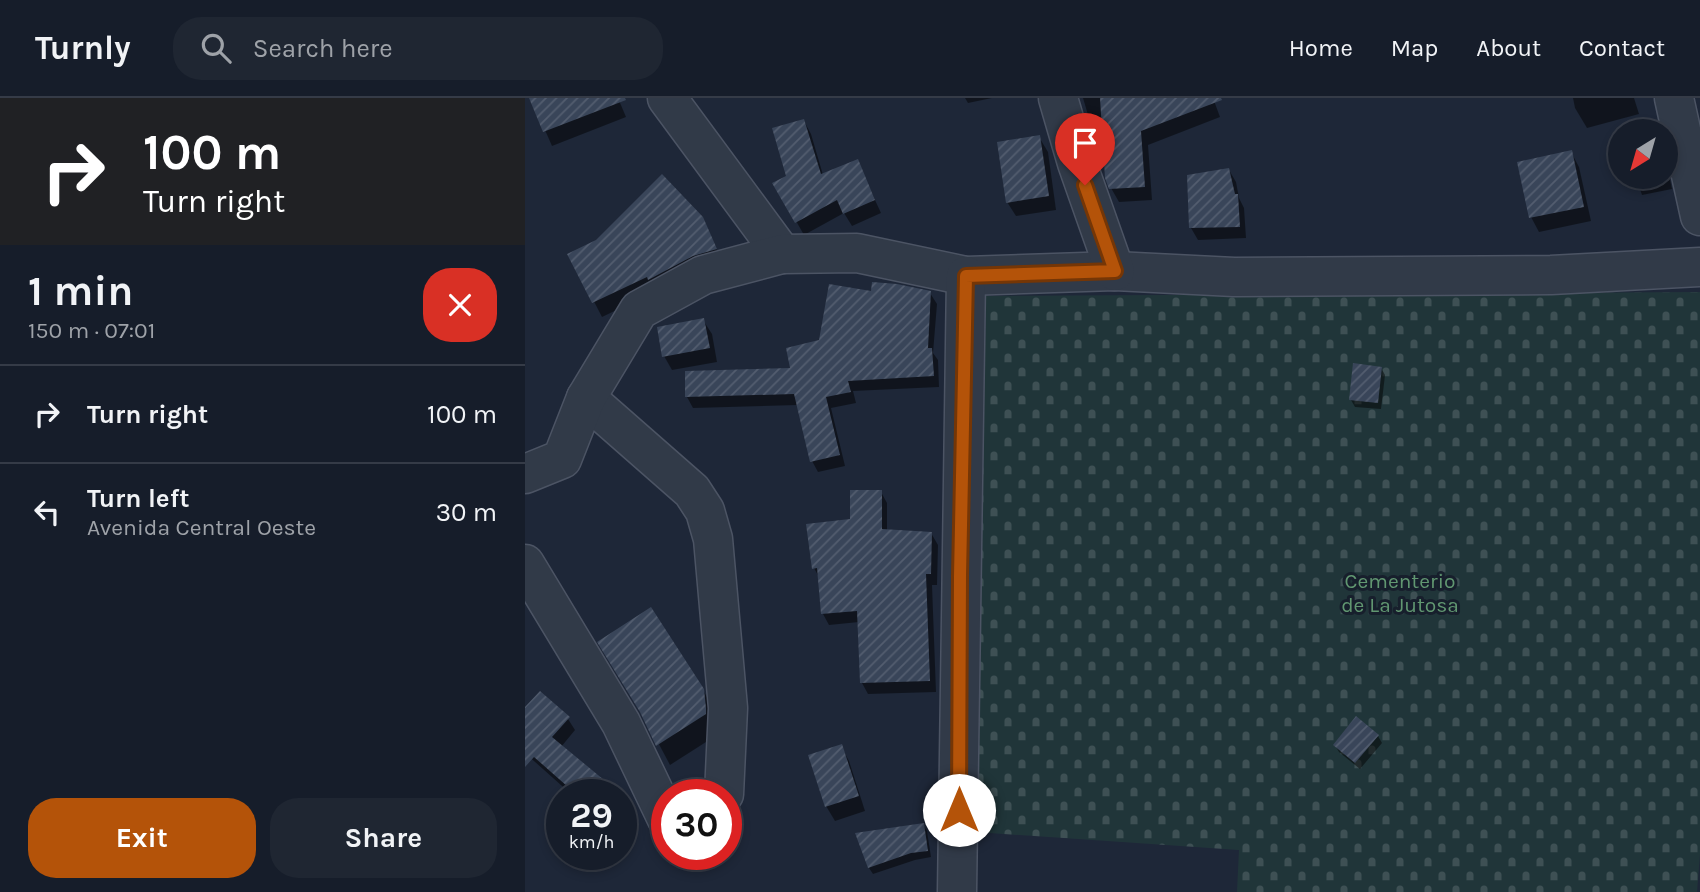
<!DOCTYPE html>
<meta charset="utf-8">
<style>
:root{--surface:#161d2a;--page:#1f2632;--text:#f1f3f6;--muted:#9ea2a8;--line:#353b47;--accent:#b45309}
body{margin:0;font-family:Karla,sans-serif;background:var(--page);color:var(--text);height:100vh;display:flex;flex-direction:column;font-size:26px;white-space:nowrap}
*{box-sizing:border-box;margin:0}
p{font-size:23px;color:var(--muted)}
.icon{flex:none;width:38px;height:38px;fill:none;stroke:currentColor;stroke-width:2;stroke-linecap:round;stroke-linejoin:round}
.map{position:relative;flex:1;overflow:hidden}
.sheet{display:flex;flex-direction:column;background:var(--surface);width:525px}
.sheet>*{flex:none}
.guide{background:#202124;color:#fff;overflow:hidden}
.needle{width:46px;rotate:217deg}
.controls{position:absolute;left:1083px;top:21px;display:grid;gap:14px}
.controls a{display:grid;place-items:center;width:70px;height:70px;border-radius:50%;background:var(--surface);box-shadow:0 4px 10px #0003,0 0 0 2px var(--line);font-size:35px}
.speed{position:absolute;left:21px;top:681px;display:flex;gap:14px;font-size:35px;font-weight:700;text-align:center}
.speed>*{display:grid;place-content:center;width:91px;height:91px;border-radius:50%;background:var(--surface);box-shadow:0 4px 10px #0003,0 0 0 2px var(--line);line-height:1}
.speed small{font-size:18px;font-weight:400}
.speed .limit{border:10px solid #d22;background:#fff;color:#111}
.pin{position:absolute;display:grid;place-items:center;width:60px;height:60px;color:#fff;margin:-72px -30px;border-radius:50% 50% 50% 0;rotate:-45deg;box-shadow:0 0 7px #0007}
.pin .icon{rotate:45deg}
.me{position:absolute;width:77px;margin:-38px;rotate:0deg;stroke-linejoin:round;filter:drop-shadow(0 0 5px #0008)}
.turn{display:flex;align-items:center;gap:24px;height:147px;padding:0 28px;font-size:32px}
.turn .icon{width:91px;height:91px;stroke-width:2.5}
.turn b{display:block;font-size:49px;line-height:60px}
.round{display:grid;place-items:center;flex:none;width:74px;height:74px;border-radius:28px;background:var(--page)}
.summary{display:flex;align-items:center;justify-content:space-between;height:119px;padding:0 28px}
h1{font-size:42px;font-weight:700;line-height:52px}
.action{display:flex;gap:14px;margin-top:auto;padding:14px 28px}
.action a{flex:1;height:80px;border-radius:28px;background:var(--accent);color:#fff;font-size:28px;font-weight:700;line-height:80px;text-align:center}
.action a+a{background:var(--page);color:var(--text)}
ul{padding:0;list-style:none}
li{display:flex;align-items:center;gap:21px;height:98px;padding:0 28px;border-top:2px solid var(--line)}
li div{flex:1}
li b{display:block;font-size:26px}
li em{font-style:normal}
header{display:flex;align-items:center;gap:42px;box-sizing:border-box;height:98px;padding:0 35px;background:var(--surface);border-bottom:2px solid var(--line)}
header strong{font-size:33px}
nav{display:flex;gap:38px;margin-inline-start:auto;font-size:24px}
.search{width:490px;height:63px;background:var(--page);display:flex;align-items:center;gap:18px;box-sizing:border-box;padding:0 24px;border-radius:28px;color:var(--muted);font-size:26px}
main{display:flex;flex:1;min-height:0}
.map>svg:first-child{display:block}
.cemetery{fill:url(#cemetery-stones)}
.shadow{fill:#0007}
.building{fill:url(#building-hatch)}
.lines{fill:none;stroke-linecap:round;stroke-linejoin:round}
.minor-casing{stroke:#4c5464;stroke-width:41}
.tertiary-casing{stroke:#4c5464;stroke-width:41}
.minor{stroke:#313a48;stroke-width:38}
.tertiary{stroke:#313a48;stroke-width:38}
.route-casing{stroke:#753606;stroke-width:18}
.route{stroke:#b45309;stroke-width:12}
.labels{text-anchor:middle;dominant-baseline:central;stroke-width:6;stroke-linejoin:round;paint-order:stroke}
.park-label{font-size:21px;fill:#619771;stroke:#171f2c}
</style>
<header>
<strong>Turnly</strong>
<div class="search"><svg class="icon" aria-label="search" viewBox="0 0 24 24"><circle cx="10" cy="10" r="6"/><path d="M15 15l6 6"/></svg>Search here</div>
<nav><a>Home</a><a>Map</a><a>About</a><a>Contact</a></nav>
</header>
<main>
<section class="sheet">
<div class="guide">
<div class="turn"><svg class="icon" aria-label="right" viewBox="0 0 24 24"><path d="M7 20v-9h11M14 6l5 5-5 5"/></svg><div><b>100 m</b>Turn right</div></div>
</div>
<div class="summary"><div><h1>1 min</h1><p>150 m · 07:01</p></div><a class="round" style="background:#d93025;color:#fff"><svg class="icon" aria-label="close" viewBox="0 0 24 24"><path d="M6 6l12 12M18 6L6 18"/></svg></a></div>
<ul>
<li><svg class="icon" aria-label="right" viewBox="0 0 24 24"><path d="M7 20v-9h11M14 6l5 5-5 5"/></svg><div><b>Turn right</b></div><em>100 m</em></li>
<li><svg class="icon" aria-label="left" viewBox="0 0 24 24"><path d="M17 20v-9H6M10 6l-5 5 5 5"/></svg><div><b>Turn left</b><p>Avenida Central Oeste</p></div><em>30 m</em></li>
</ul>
<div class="action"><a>Exit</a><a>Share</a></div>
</section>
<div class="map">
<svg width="1175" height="794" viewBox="0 0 1175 794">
<defs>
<pattern id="cemetery-stones" width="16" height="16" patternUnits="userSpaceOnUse" patternTransform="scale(1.75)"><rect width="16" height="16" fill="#203539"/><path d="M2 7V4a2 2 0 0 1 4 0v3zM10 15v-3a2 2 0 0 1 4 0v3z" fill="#3e5054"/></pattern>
<pattern id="building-hatch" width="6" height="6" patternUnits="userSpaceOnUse" patternTransform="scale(1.75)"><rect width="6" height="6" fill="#394559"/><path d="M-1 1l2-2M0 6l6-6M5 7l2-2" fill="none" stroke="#535d6f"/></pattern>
</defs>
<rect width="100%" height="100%" fill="#1e2738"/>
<!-- cemetery -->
<polygon class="cemetery" points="1175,194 1175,756 1172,794 712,794 714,752 450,734 461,198"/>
<!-- shadow -->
<g class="shadow">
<polygon points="6,0 93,0 101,19 27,48"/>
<polygon points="440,0 467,0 443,5"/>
<polygon points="558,0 688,0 695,19 623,47 627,102 594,104 586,90 579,39 573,40 566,27"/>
<polygon points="1048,0 1109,0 1114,16 1062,30 1050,10"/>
<polygon points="279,23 286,36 298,77 332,63 356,115 327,128 319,115 279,137 250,86 263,79"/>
<polygon points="514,39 523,54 531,112 491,118 482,104"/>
<polygon points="1046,54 1054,69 1066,123 1014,134 1006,119"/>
<polygon points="1141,64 1147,91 1117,97 1111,79 1141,79"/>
<polygon points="704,72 711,84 714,100 719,110 721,140 673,142 666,130"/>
<polygon points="177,120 198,165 131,193 77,219 45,157"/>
<polygon points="348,195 405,195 412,206 408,255 413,262 414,289 328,293 331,305 306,310 320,368 293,374 287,363 273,307 168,310 162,299 267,271"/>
<polygon points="178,222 187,236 192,264 147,272 139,258"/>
<polygon points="856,270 860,277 856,311 830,309 826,302"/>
<polygon points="356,394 362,405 362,433 406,435 413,447 412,487 407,487 411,594 343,596 337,585 334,524 304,527 298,516 295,481 289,470 326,422"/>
<polygon points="178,592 190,614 192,637 145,667 119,618"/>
<polygon points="0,611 43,621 50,632 36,649 91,696 46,696 0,655"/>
<polygon points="853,638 857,645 835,671 814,654 810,647"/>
<polygon points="316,648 324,663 340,713 310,723 301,708"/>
<polygon points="398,727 402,733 406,759 390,762 348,776 344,770"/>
</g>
<!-- building -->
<g class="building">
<polygon points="4,0 100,0 101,2 18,34"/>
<polygon points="575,0 696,0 697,2 616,33 620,89 584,91 580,80"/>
<polygon points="279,21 296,76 333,61 350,102 318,116 312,102 270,125 247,85 261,78 247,30"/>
<polygon points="515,37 524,98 481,105 472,44"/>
<polygon points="1047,52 1059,109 1004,120 992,64"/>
<polygon points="704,70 710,96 713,96 715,129 664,130 662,77"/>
<polygon points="137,76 178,119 192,151 168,158 123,182 122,179 67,205 42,156 71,142"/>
<polygon points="347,184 372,186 406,193 403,250 407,250 409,278 323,283 326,294 301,299 315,357 285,364 269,296 160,299 160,273 265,270 261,250 294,242 304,186 346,193"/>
<polygon points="179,220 185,250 137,259 132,229"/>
<polygon points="828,265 857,269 853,305 824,302"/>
<polygon points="325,392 357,392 357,431 407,434 406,476 401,476 405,583 335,585 332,513 296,516 292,470 287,471 281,426 325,421"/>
<polygon points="126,509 179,591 181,610 181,616 131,648 115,614 72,544"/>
<polygon points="15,593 45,619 27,639 96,696 51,696 9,659 0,669 0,609"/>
<polygon points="831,618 854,637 830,665 808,647"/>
<polygon points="317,646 334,698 300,709 283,657"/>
<polygon points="399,725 403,753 386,755 343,770 330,735"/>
</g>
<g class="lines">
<defs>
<g id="minor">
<polyline points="142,0 257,156"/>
<polyline points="1149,0 1175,118"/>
<polyline points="61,300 167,393 180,413 188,441 203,610 199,696"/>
<polyline points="0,376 37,361 61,300 114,212 178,177 257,156 332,155 441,178 590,173 709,179 1026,177 1175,169"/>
<polyline points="0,466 96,625 142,721"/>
<polyline points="432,794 441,178"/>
</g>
<polyline id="tertiary" points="533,0 552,65 590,173"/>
</defs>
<!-- minor casing -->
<use href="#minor" class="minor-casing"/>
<!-- tertiary casing -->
<use href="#tertiary" class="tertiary-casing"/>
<!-- minor -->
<use href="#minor" class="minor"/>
<!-- tertiary -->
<use href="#tertiary" class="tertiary"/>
</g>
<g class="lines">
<defs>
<polyline id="route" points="434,712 435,478 441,178 590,173 560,87"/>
</defs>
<!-- route casing -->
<use href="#route" class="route-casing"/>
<!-- route -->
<use href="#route" class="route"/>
</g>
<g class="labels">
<!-- park labels -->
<g class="park-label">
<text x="875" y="483">Cementerio<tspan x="875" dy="24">de La Jutosa</tspan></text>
</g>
</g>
</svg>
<div class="controls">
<a><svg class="needle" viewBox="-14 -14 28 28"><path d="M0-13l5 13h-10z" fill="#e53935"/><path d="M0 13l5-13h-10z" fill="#9ea2a8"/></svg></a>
</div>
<div class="speed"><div>29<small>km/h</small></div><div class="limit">30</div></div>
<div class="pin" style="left:560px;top:87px;background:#d93025"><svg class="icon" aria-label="arrive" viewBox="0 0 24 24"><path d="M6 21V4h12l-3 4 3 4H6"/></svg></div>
<svg class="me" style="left:434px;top:712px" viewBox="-20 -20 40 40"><circle r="19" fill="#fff"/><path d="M0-13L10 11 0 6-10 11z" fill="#b45309"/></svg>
</div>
</main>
